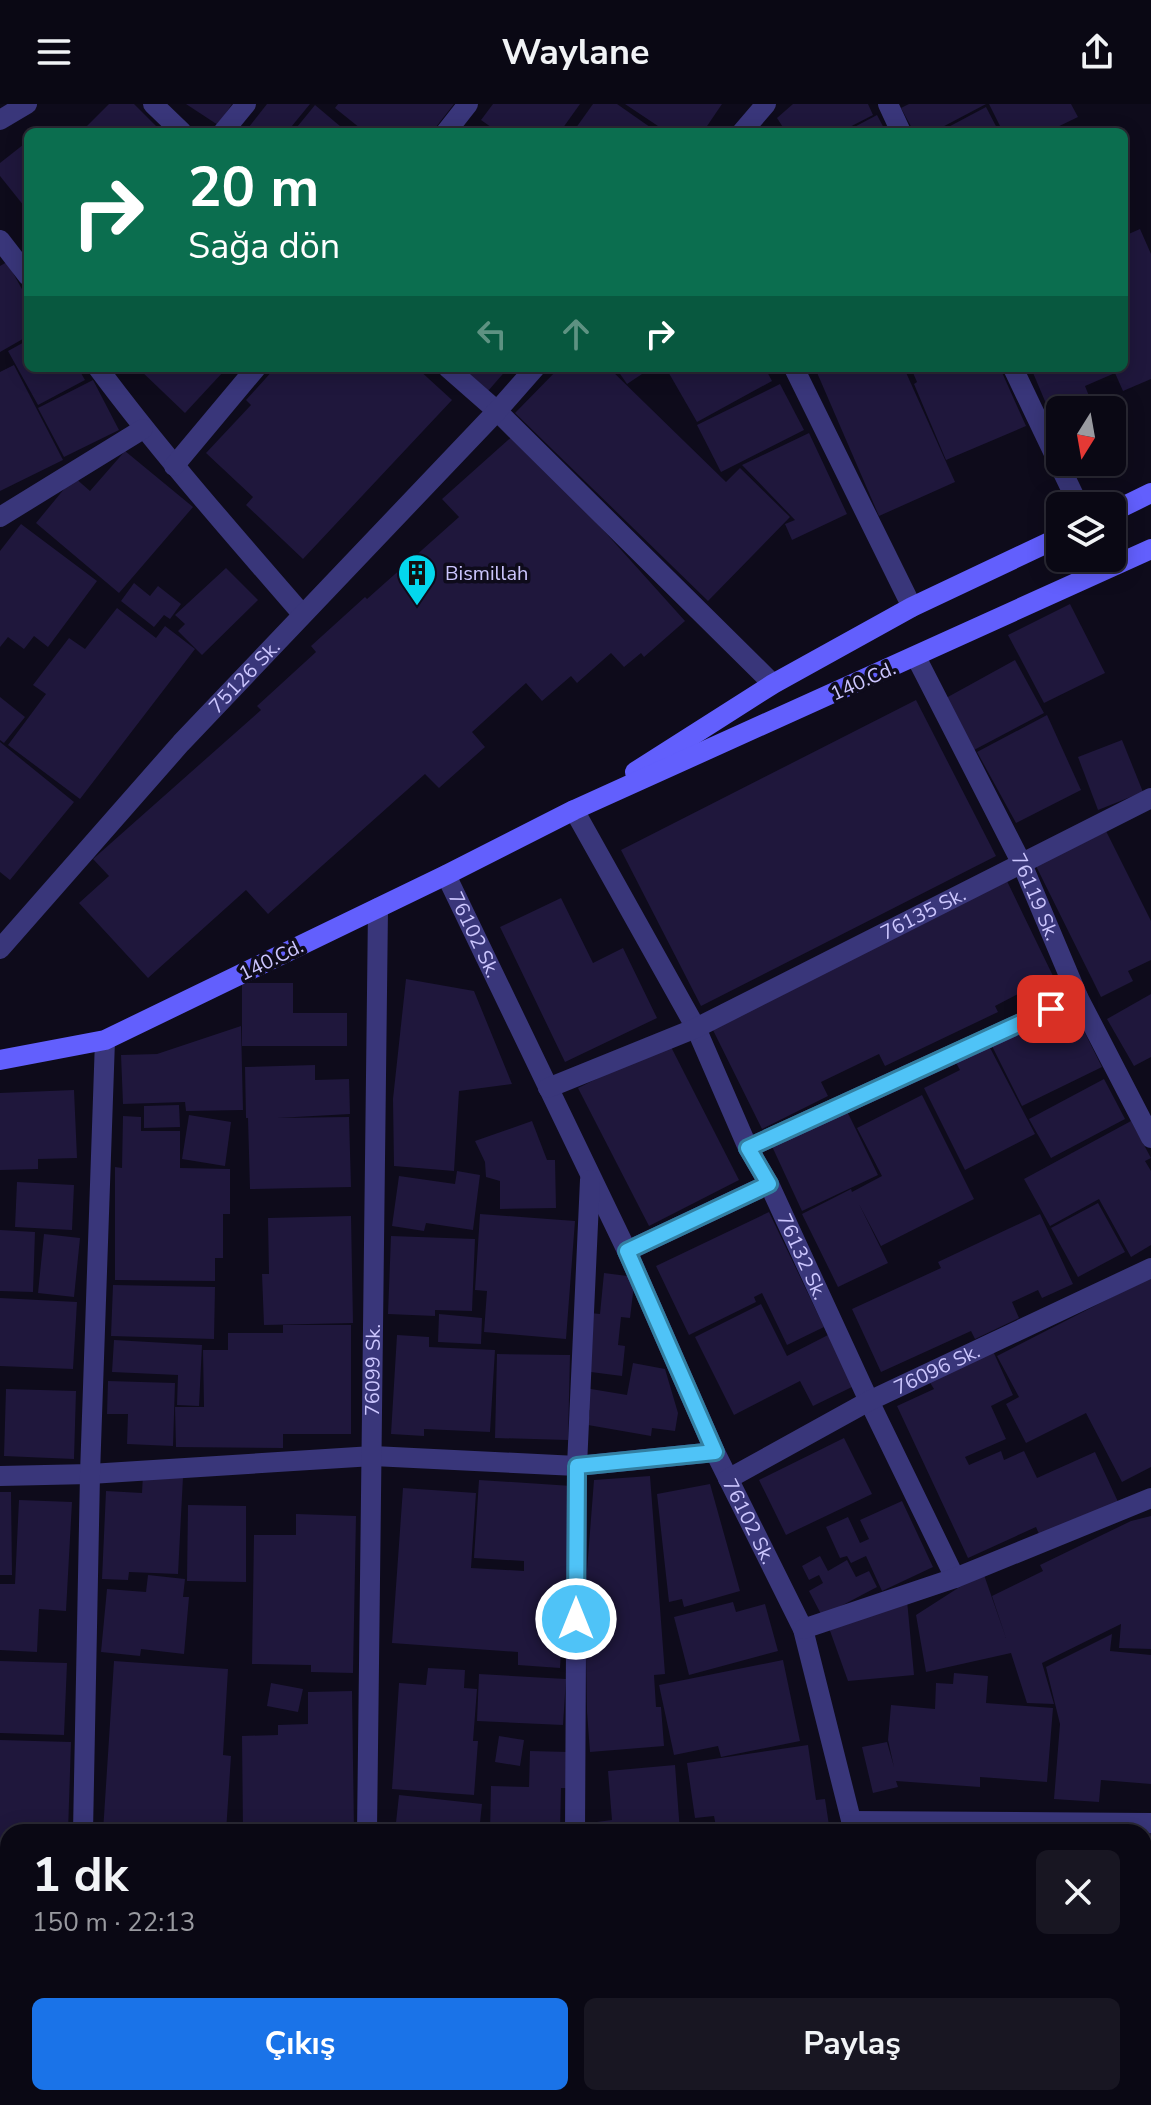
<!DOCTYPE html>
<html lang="tr">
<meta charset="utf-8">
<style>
:root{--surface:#0a0814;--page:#181622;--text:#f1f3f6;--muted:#999aa0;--line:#2a2934;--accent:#1a73e8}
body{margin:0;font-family:"Nunito Sans",sans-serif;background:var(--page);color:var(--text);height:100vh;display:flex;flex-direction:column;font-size:30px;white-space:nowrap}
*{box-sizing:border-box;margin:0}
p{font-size:26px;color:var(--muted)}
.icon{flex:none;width:44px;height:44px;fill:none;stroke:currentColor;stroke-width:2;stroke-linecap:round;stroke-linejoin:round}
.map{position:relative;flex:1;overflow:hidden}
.details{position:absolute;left:0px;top:1720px;width:1152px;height:282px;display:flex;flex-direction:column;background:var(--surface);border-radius:24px 24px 0 0;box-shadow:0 4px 20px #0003,0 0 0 2px var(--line)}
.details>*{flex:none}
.guide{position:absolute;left:24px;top:24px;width:1104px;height:244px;border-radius:12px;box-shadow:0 4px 20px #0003,0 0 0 2px var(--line);background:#0b6e4f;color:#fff;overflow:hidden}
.needle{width:52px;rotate:191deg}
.controls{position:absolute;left:1046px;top:292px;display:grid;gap:16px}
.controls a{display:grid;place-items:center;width:80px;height:80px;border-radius:12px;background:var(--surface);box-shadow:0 4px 20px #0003,0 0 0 2px var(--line);font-size:40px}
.pin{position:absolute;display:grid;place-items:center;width:68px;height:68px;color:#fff;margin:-34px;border-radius:16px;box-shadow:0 4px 12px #0006}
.me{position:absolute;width:88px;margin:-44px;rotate:0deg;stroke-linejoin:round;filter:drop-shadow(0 0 6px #0008)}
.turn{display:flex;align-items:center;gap:28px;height:168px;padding:0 32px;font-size:36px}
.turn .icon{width:104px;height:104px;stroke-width:2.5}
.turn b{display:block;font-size:56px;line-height:68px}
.lanes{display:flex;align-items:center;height:76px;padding:0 32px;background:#0003;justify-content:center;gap:40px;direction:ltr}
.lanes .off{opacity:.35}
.round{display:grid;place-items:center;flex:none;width:84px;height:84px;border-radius:12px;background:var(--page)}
.headline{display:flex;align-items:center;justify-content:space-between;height:136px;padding:0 32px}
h1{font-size:48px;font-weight:700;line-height:60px}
.primary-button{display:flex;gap:16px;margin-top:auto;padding:16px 32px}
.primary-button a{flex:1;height:92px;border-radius:12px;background:var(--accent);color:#fff;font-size:32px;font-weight:700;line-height:92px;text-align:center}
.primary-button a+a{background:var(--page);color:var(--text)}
header{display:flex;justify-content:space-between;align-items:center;height:104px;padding:0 32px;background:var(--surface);font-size:36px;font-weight:700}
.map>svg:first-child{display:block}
.building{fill:#1f173c}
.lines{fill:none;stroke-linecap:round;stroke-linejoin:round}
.street{stroke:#39367a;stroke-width:20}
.secondary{stroke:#625ffd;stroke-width:20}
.route-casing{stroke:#337fa1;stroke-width:20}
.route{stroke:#4fc3f7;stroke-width:14}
.labels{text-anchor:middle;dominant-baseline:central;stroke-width:7;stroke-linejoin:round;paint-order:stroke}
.poi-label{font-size:20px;fill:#ccc6fe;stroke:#0e0b1b;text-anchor:start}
.street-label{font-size:20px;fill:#ccc6fe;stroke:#0e0b1b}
</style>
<header><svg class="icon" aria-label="menu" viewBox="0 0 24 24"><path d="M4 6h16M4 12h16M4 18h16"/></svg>Waylane<svg class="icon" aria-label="share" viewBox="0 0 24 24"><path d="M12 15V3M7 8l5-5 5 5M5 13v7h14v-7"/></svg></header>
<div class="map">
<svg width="1151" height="2001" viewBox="0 0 1151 2001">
<rect width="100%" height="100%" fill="#0e0b1b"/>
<!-- building -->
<g class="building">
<polygon points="109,0 134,0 162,28 81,28"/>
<polygon points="186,0 232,0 218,21"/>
<polygon points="267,0 310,0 287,28 245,28"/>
<polygon points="338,0 454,0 432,28 365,28 335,4"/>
<polygon points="493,0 580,0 560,28 498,28 481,16"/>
<polygon points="593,0 617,0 657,28 573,28"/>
<polygon points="625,0 722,0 703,28 667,28"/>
<polygon points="793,0 868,0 873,11 840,28 786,28 777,14"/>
<polygon points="909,0 986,0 933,28 914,28 901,4"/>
<polygon points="989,0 1071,0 1078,13 1047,28 1003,28"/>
<polygon points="315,1 347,28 293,28"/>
<polygon points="986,3 999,28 939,28"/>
<polygon points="877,11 886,28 845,28"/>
<polygon points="28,37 28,107 0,72 0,59"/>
<polygon points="1140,125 1151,150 1151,275 1123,287 1115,269 1085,282 1089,292 1050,309 1031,264 1124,264 1124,132"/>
<polygon points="7,158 28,196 28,232 0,248 0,162"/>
<polygon points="28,236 28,264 78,264 85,276 38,301 8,247"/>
<polygon points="14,261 63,356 0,387 0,268"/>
<polygon points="138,264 219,264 223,268 185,309"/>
<polygon points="275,264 417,264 452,296 303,455 246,401 253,393 206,349 251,301 246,296"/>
<polygon points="461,264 508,264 488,287"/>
<polygon points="559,264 609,264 726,378 740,364 790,413 708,497 515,309"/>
<polygon points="616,264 651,264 627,280"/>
<polygon points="666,264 765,264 772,277 697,318"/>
<polygon points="815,264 904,264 955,378 879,412"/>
<polygon points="911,264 1000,264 1026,322 946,356 914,280 917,278"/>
<polygon points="93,276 119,326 64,353 38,304"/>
<polygon points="780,280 804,326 721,368 697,321"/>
<polygon points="516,329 685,517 644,553 641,549 624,563 611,549 577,579 571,572 542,597 526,579 472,628 485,643 439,684 425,670 268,810 246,786 148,874 79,799 109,772 93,755 261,606 257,602 316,548 311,542 365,493 367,495 459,413 442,395"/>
<polygon points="809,329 847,410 792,436 785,420 795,416 742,361"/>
<polygon points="125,347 193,403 119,489 36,419 74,373 90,387"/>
<polygon points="21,420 97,477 48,543 34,532 24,545 8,533 0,543 0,447"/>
<polygon points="226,464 258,496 202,551 178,527 185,520 175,511"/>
<polygon points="134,479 150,492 158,482 181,500 170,515 164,511 154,523 121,497"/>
<polygon points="1070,500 1105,569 1044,599 1008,531"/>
<polygon points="117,504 156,534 165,522 195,545 80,695 8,641 46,590 33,581 69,534 85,545"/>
<polygon points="1015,556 1044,609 974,646 946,594"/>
<polygon points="0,593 25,613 4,639 0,636"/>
<polygon points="916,596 996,752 701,902 621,746"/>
<polygon points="1047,611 1081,686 1016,719 977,648"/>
<polygon points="1122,636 1143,688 1098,706 1078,653"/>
<polygon points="0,638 74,698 10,776 0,768"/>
<polygon points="1106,727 1151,817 1151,856 1128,867 1133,877 1101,893 1036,762"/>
<polygon points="1006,775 1053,872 995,902 998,908 885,962 879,950 821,978 828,992 762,1025 710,920"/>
<polygon points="561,794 593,859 623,844 657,914 565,958 500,823"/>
<polygon points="406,875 474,887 512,980 459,987 454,1067 394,1062 393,995"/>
<polygon points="242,879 293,879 293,909 347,909 347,942 242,942"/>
<polygon points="1151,890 1151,953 1134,962 1107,915"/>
<polygon points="1070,899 1102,963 1022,1002 990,938"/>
<polygon points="241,922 243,1006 186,1007 185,998 123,1000 121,951 157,950"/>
<polygon points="987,938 1035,1030 965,1066 924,984 960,966 954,955"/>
<polygon points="669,939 739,1076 649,1122 578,984"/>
<polygon points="315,961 315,976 349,975 350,1010 277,1014 349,1013 351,1083 250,1085 248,1014 246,1014 245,963"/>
<polygon points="1104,975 1125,1015 1051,1054 1029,1015"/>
<polygon points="74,986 77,1054 38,1055 38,1065 0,1066 0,989"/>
<polygon points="922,991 974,1095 881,1142 859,1100 888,1159 838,1183 802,1110 851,1085 852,1088 882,1072 857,1024"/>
<polygon points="179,1001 180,1023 144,1024 144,1002"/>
<polygon points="845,1003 878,1071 802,1107 770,1038"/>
<polygon points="189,1011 231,1018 225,1062 182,1055"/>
<polygon points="123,1012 141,1013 141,1027 180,1027 180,1064 230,1065 230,1110 223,1110 223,1154 215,1154 215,1177 115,1176 115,1063 122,1064"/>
<polygon points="532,1017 547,1056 555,1056 556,1104 500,1105 500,1077 486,1073 485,1058 475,1037"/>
<polygon points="1131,1017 1151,1054 1145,1057 1151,1067 1151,1141 1131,1153 1099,1095 1050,1122 1024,1075"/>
<polygon points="457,1067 480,1071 473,1126 426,1119 424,1127 392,1122 399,1072 455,1080"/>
<polygon points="17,1078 74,1081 72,1126 15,1123"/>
<polygon points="1098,1099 1125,1148 1078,1173 1051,1124"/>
<polygon points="769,1108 824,1223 787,1241 762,1189 754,1193 756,1198 689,1231 656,1162"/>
<polygon points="480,1110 575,1117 566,1235 484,1228 487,1187 475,1186"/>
<polygon points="1040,1110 1073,1180 1042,1194 1038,1186 1012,1198 1019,1214 975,1235 971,1227 881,1268 852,1205 941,1164 938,1158"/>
<polygon points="351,1112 353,1219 264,1221 262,1170 269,1170 268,1114"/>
<polygon points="0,1126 35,1128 33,1188 0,1187"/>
<polygon points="44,1130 80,1134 74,1193 38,1189"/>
<polygon points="391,1132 475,1135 472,1207 435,1206 435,1212 388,1210"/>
<polygon points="604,1169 635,1173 630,1214 621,1213 618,1241 625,1242 622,1272 583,1267 590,1209 600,1210"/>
<polygon points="1151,1173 1151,1363 1122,1378 1086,1309 1026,1339 1006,1300 1019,1293 997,1252"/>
<polygon points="113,1181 215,1183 214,1235 111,1232"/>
<polygon points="0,1194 77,1198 73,1265 0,1262"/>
<polygon points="761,1200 787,1252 828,1231 854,1282 813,1302 800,1277 734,1311 695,1233"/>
<polygon points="439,1210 482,1214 481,1240 438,1238"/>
<polygon points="283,1221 351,1221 351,1330 283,1330 283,1344 176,1343 175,1303 204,1303 203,1246 228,1246 228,1229 283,1229"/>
<polygon points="397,1231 429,1233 429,1243 495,1246 490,1328 424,1325 424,1332 391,1330"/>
<polygon points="114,1236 202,1241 199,1302 177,1301 178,1271 112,1268"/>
<polygon points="993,1247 1013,1291 991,1302 1006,1335 965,1353 969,1361 1001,1347 1004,1356 1024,1347 1037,1374 1095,1348 1119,1400 1041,1435 1036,1423 968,1454 897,1302 934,1285 929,1277"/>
<polygon points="497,1250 570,1251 568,1336 495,1334"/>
<polygon points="633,1259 665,1265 678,1309 675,1327 652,1324 651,1332 588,1321 590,1306 581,1304 585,1284 627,1291"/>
<polygon points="108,1277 175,1279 173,1342 127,1340 128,1310 107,1310"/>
<polygon points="6,1285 76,1287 74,1355 4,1352"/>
<polygon points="844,1334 872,1390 786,1431 759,1376"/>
<polygon points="143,1370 183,1373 178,1470 129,1468 128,1476 102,1475 106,1387 142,1389"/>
<polygon points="650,1372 665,1570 654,1571 656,1603 661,1603 664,1642 590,1648 587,1608 585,1492 594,1376"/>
<polygon points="479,1376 572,1382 560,1564 518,1561 518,1548 392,1539 403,1384 476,1389 471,1464 524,1467 524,1457 474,1454"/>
<polygon points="710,1380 740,1487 684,1503 682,1495 669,1498 657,1390"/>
<polygon points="0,1388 11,1388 12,1471 0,1471"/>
<polygon points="19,1396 72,1398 66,1507 39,1505 37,1548 0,1546 0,1480 15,1480"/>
<polygon points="902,1397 933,1463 882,1487 866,1452 851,1459 847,1452 840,1454 826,1423 848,1413 860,1439 869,1435 860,1416"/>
<polygon points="188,1401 246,1402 246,1478 187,1477"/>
<polygon points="296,1410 356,1412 353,1569 311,1568 311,1561 252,1560 254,1431 296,1431"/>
<polygon points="1151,1412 1151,1545 1119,1544 1121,1520 1042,1559 1054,1600 1027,1599 1011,1549 926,1568 916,1511 983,1468 1006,1534 992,1492 1043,1467 1040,1461 1131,1417"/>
<polygon points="820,1452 828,1467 847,1456 856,1473 869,1467 877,1483 822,1512 809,1487 823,1479 819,1471 809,1476 802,1462"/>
<polygon points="148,1471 185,1475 183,1493 189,1493 184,1550 141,1545 140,1552 101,1548 107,1485 146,1488"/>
<polygon points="907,1496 914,1571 848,1577 829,1524"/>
<polygon points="733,1498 736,1508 765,1500 778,1547 689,1571 674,1513"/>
<polygon points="1112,1530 1110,1547 1151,1551 1151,1680 1101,1676 1099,1698 1054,1695 1060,1620 1046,1563"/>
<polygon points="783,1556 800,1637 721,1653 718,1642 674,1651 659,1581"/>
<polygon points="0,1557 67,1559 64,1631 0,1629"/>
<polygon points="114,1557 228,1565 223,1651 231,1652 226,1728 103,1728"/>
<polygon points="428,1564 465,1566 464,1584 477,1585 473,1637 478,1637 474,1691 392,1685 399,1579 426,1581"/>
<polygon points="954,1569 988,1572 986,1599 1053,1604 1047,1678 980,1673 980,1683 896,1677 898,1683 873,1689 862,1643 887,1638 894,1663 888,1636 891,1601 935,1605 936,1579 953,1580"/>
<polygon points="479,1570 566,1575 563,1621 477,1617"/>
<polygon points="271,1579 303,1585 298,1608 267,1602"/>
<polygon points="352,1587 354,1728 243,1728 242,1632 278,1631 278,1621 308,1620 308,1588"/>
<polygon points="499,1632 524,1636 520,1662 495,1658"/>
<polygon points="0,1636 71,1638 68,1728 8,1728 8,1752 0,1752"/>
<polygon points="808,1641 816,1696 825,1695 830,1728 717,1728 714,1712 695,1714 687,1659"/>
<polygon points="530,1647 569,1648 568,1684 561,1684 560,1728 490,1728 491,1682 529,1683"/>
<polygon points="675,1661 680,1728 589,1728 589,1719 612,1716 608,1667"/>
<polygon points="399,1691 482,1700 479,1728 395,1728"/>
<rect x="1144" y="1729" width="7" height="64"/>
<rect x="0" y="1767" width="8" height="26"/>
<polygon points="0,1797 8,1798 8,1862 0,1862"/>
<rect x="1144" y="1801" width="7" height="102"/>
<polygon points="0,1889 8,1889 8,1994 55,1994 55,2001 0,2001"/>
<polygon points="1144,1916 1151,1917 1151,1965 1144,1964"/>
<polygon points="1144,1983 1151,1983 1151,2001 1038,2001 1039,1994 1144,1994"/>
<rect x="483" y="1994" width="46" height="7"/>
<rect x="584" y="1994" width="57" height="7"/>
<polygon points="714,1994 874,1994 874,2001 809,2001 809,1998 714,1997"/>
<rect x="927" y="1994" width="101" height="7"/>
</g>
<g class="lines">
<!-- street -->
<g class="street">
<polyline points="153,0 182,28"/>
<polyline points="888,0 901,28"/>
<polyline points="0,16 27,0"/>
<polyline points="223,28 246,0"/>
<polyline points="446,28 468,0"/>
<polyline points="742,28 766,0"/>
<polyline points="0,136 28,172"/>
<path d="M98,264C162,350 232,429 302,510"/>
<polyline points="448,264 497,307 773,580"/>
<polyline points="794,264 912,503"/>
<polyline points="1013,264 1079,402"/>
<polyline points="174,362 256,264"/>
<polyline points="0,413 143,325"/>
<path id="s1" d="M916,553L1022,760L1078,893L1151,1034"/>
<path id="s2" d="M574,706L696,924L748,1044L769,1080L869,1297L955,1474"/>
<path id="s3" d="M446,771L627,1147L715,1348L803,1525L854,1728"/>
<path id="s4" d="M0,845L181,639L497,307L535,264"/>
<path id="s5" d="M548,984L696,924L1151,694"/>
<polyline points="748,1044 1078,893"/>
<polyline points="627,1147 769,1080"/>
<polyline points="0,1372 90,1370 373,1352 577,1362 715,1348"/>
<path id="s6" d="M728,1375L869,1297L1151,1164"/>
<polyline points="803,1525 955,1474 1151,1394"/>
<polyline points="851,1717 1151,1719"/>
<polyline points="83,1728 90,1370 105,936"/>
<path id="s7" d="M367,1728L378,804"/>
<polyline points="575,1728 577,1362 590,1076"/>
<polyline points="0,1877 8,1877"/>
<polyline points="1144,1907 1151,1908"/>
<polyline points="83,1994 83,2001"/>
<polyline points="577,1994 578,2001"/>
<polyline points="905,1994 906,2001"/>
<polyline points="371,2001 371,1994"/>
</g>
<!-- secondary -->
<g class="secondary">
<polyline points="1112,408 1151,389"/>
<polyline points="635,668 773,580 912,503 1060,433"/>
<polyline points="0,956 105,936 446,771 574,706 1151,445"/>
</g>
</g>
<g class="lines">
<defs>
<polyline id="route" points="576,1515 577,1362 715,1348 627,1147 769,1080 748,1044 1051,905"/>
</defs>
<!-- route casing -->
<use href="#route" class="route-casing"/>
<!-- route -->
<use href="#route" class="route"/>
</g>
<!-- icons -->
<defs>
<symbol id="building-pin" viewBox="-11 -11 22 30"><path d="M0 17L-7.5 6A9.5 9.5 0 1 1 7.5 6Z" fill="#03d7ed" stroke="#0e0b1b"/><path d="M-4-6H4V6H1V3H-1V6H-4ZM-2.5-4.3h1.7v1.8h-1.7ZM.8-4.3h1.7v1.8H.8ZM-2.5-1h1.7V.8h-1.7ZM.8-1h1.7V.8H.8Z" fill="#111"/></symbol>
</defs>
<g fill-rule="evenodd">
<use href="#building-pin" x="395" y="447" width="44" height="60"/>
</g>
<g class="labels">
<!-- poi labels -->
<g class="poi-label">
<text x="445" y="469">Bismillah</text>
</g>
<!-- street labels -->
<g class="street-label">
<text stroke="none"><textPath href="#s4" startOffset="366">75126 Sk.</textPath></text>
<text transform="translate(863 577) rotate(-24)">140.Cd.</text>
<text stroke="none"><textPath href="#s1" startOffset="268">76119 Sk.</textPath></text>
<text stroke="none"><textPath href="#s5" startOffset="414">76135 Sk.</textPath></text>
<text stroke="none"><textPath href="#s3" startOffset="66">76102 Sk.</textPath></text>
<text transform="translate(271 856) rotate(-26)">140.Cd.</text>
<text stroke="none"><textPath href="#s2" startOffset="502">76132 Sk.</textPath></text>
<text stroke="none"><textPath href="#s6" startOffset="236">76096 Sk.</textPath></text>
<text stroke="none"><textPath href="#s7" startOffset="462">76099 Sk.</textPath></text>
<text stroke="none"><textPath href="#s3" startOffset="714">76102 Sk.</textPath></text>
</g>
</g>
</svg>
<div class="controls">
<a><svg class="needle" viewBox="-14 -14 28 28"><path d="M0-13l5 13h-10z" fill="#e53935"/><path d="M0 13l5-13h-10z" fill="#999aa0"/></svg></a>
<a><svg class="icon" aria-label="layers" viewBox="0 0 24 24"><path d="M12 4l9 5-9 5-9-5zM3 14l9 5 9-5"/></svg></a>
</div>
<div class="pin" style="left:1051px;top:905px;background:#d93025"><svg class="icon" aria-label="arrive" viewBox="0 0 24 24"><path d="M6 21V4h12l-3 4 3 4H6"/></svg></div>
<svg class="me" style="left:576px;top:1515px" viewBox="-20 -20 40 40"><circle r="17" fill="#4fc3f7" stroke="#fff" stroke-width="3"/><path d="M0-11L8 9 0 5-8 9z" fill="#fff"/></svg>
<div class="guide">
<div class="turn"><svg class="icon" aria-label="right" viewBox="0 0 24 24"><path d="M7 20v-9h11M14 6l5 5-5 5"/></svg><div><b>20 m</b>Sağa dön</div></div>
<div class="lanes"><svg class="icon off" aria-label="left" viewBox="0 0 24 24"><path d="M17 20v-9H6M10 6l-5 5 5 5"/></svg><svg class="icon off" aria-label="ahead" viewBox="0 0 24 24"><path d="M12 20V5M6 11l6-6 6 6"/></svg><svg class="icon" aria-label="right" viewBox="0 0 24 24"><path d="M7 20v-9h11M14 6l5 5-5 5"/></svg></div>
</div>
<section class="details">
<div class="headline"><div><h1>1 dk</h1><p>150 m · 22:13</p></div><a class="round"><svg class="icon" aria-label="close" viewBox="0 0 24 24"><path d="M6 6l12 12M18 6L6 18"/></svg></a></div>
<div class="primary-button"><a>Çıkış</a><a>Paylaş</a></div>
</section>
</div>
